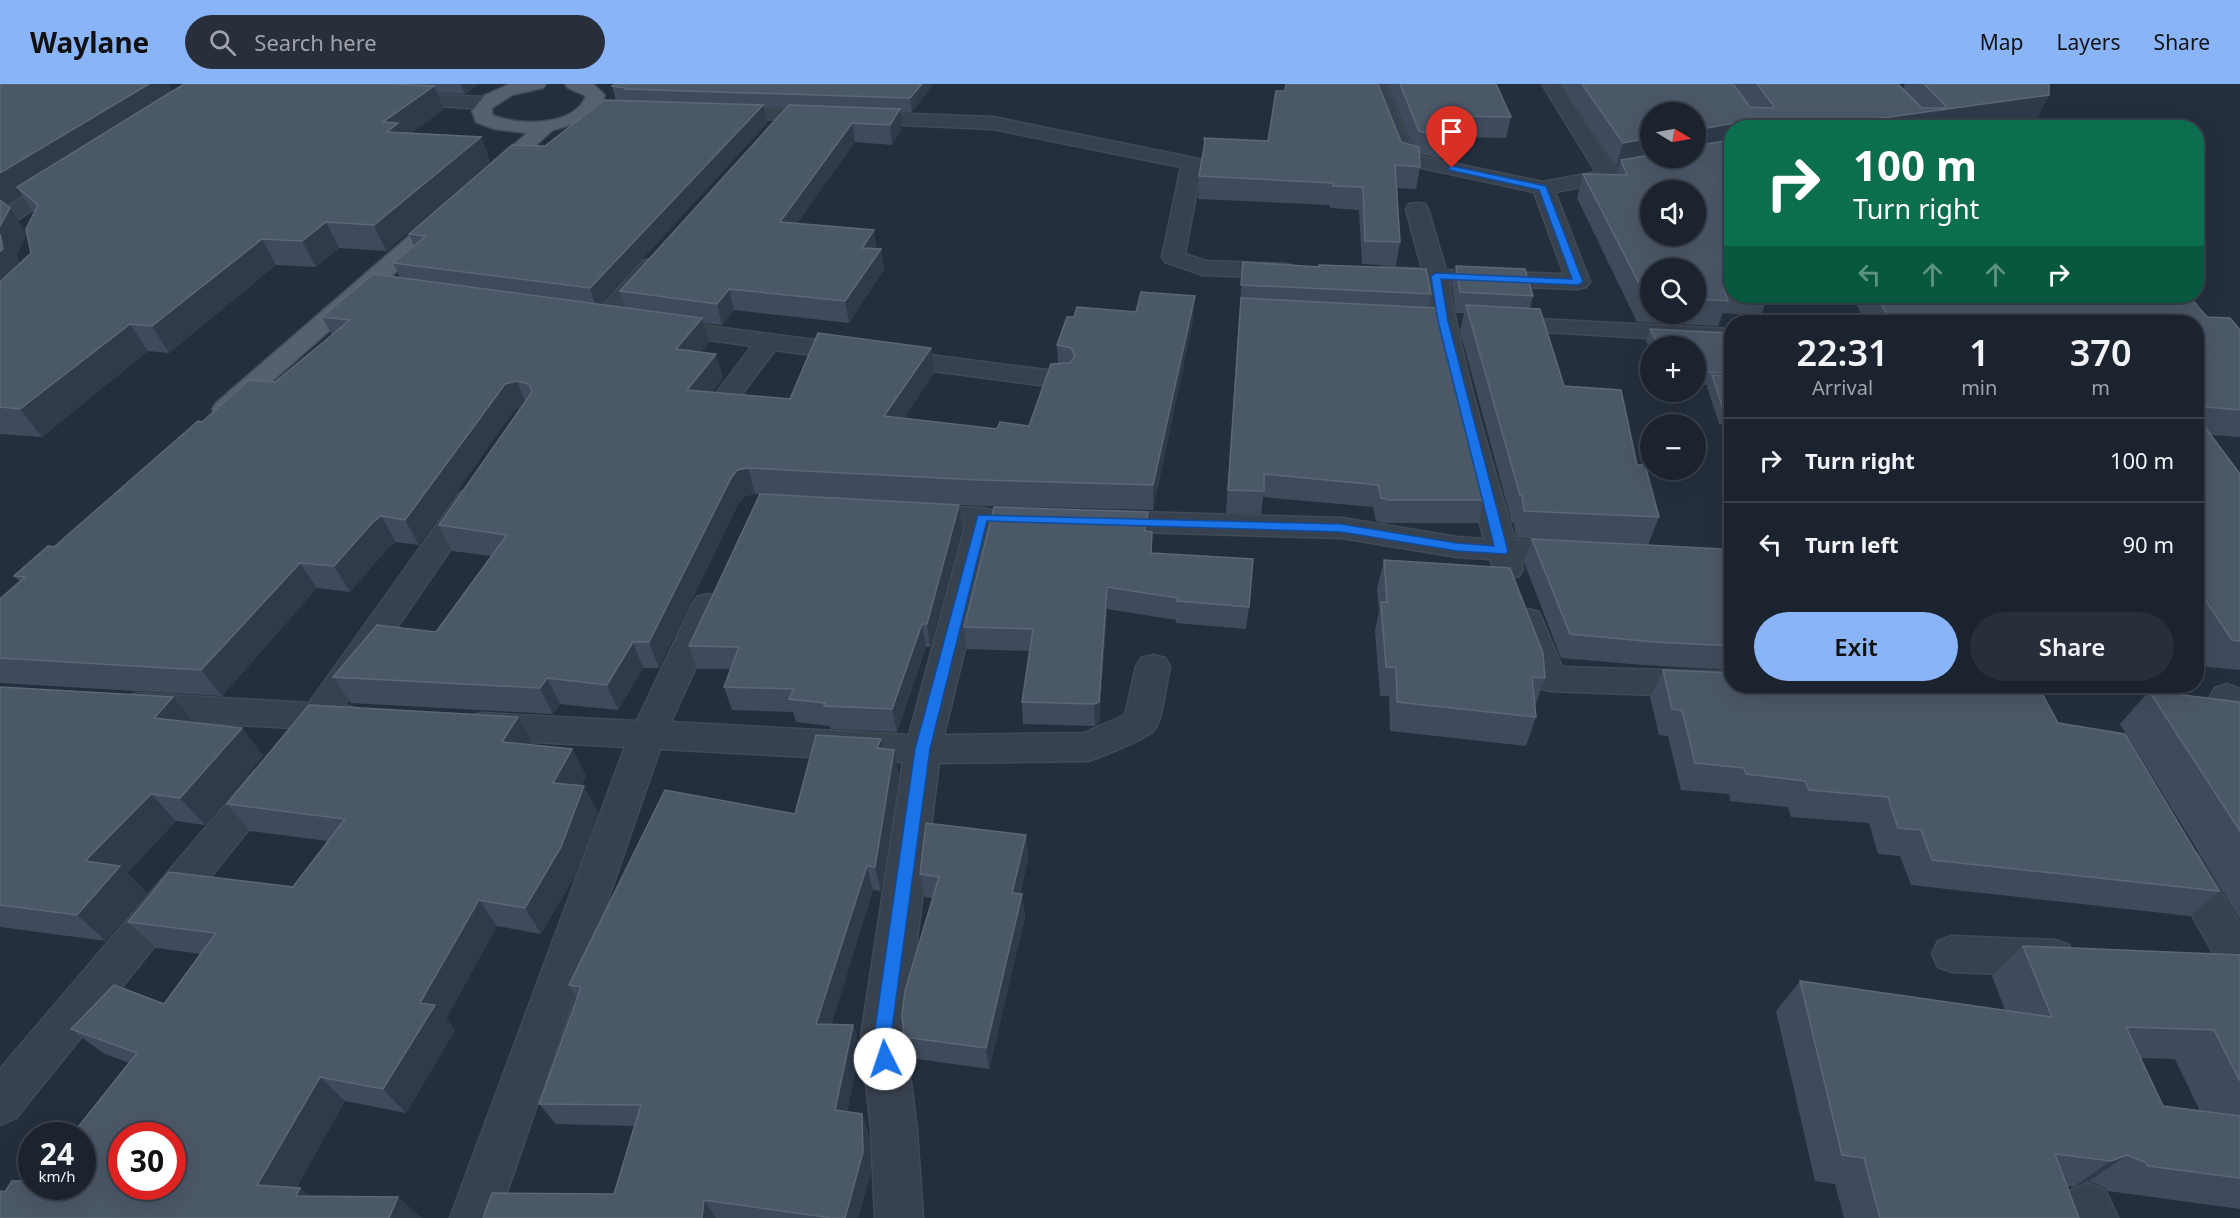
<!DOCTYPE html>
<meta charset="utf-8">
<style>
:root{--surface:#1b232e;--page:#282f3a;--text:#f1f3f6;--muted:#a0a4aa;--line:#39404a;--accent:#8ab4f8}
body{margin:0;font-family:"Noto Sans",sans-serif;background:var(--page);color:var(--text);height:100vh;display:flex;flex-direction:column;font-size:22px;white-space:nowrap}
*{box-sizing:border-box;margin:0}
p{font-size:20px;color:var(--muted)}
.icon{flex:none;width:33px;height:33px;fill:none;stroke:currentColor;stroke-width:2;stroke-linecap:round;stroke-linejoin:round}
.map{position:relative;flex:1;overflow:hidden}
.side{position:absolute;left:1724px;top:231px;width:480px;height:378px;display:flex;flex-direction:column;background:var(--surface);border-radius:24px;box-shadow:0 6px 24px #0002,0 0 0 2px var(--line)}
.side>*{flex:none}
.top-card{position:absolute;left:1724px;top:36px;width:480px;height:183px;border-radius:24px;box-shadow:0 6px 24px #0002,0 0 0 2px var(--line);background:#0b6e4f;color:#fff;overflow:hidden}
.needle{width:39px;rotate:100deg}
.tools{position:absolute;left:1640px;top:18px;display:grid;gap:12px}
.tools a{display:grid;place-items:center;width:66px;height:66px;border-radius:50%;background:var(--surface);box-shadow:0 6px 24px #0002,0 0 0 2px var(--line);font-size:30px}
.speed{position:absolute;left:18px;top:1038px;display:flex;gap:12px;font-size:30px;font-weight:700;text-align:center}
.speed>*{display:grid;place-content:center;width:78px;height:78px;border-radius:50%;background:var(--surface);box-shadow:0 6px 24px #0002,0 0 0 2px var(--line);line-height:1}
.speed small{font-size:15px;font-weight:400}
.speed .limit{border:9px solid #d22;background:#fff;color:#111}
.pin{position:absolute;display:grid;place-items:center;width:51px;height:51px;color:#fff;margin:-62px -26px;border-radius:50% 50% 50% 0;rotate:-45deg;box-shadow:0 0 6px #0007}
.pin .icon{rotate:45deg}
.me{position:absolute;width:66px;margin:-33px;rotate:356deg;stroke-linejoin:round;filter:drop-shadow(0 0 4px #0008)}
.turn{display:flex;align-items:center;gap:21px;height:126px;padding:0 30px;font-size:27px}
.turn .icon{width:78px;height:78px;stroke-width:2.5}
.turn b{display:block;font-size:42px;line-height:51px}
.lanes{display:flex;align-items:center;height:57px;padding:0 30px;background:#0003;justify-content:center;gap:30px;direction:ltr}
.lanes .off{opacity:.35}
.eta{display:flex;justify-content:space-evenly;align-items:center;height:102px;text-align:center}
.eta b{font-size:36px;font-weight:600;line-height:42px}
.action{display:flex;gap:12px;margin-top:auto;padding:12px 30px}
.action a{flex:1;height:69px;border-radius:36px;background:var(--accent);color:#111;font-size:24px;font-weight:600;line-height:69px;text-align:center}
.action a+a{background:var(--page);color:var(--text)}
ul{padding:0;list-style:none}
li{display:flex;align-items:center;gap:18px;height:84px;padding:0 30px;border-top:2px solid var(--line)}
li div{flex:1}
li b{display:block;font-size:22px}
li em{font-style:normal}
header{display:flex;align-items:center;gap:36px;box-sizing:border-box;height:84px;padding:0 30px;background:var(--accent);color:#111}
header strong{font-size:28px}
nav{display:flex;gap:33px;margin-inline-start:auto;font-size:21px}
.search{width:420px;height:54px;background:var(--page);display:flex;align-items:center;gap:15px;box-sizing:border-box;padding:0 21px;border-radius:33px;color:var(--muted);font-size:22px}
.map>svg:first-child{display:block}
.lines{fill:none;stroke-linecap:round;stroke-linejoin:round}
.minor-casing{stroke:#414a57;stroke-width:3}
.major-casing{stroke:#414a57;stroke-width:3}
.minor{fill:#38414e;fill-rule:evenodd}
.major{fill:#56606e;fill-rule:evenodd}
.wall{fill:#3f4b5c;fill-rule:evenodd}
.shaded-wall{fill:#2f3b4b}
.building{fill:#4b5868;stroke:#5c6777;stroke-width:1.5;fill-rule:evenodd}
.route{fill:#1a73e8;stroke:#114b97;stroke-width:1.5}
</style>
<header>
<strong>Waylane</strong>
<div class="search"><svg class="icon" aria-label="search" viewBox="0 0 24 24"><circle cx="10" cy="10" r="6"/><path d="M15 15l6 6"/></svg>Search here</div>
<nav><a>Map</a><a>Layers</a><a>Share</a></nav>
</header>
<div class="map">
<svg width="2240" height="1134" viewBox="0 0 2240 1134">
<rect width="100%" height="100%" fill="#242f3e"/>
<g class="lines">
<defs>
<g id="minor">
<path d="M1368,0H1386L1414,71L1543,98L1596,88L1542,0H1560L1615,85L1674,74H1695V70L1731,63V75L1555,108L1590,198L1586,203L1578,205L1449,200C1464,287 1490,372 1515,456L1572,460L1583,463L1587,470L1583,477L1572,480L1521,477L1523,485L1519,492L1508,495L1497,492L1490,475L1457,473L1342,454L1104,447L1094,444L1089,437L1094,430L1104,427L1342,434L1457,453L1484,455C1462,370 1438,285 1425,199L1374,195L1370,190L1374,185L1382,183L1422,185L1406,125L1409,120L1417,119L1425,120L1428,125L1446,186L1564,190L1534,108L1399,79Z"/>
<polygon points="397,9 485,13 492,15 494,19 492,23 485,25 390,19 388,15 390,11"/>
<polygon points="720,23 993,33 1199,75 1202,79 1185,170 1206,177 1286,180 1294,182 1298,187 1294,192 1286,194 1203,191 1165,178 1162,173 1181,83 993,45 713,33 710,29 713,25"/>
<polygon points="64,90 71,92 74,96 71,100 8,142 0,144 0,127 57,92"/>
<polygon points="651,175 659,177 662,182 659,187 613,240 604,242 595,240 592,235 595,230 643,177"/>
<polygon points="1502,233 1731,245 1731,259 1493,245 1490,240 1493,235"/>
<polygon points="662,236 1061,288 1070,290 1074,296 1070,302 1061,304 775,266 728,329 719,331 710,329 706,323 752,262 653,248 650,243 653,238"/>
<path d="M470,406L480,408L485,415L344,621L358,625L363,634L358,643L346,647L327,646C319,658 310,659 297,654L292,644L137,635L125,631L120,622L125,613L137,609L309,619L460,408Z"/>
<path d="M915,421L982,424L992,426L997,433L944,651L1084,649L1125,631L1136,583L1141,574L1153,571L1165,574L1170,583C1166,598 1163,637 1153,647C1146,655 1100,673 1088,677L939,679L905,952L917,1046L923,1134H875L871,1046L861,952L903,678L660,665L498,1134H450L625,663L481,655L469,651L464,642L469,633L481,629L637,637L692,521L697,513L708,510L719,513L724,521L671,638L909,651L965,442L915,439L905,437L900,430L905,423Z"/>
<polygon points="1528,525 1539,528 1562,583 1731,588 1731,602 1748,602 1743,610 1731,614 1550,607 1538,604 1512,536 1517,528"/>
<polygon points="2227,600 2240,605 2240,644 2228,640 2210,613 2215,604"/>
<polygon points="267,683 280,687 285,697 280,707 16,1034 0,1041 0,985 254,687"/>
<polygon points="2183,765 2197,770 2240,840 2240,895 2225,890 2164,781 2169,770"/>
<polygon points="1952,852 2055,856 2069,861 2075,874 2069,887 2055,892 1952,888 1938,883 1932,870 1938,857"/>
<polygon points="2088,1099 2105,1106 2118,1134 2069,1134 2064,1123 2071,1106"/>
</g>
<g id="major">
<path d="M510,0H546L543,4L512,11L492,24V31C518,42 574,43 586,12L568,4L565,0H593L605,11L598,27L587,36L553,46L498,95L491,97L484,95L481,91L484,87L527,49L494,45L476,38L472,27L485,11Z"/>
<polygon points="448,124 456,125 459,130 456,135 234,331 225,333 216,331 212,325 216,319 440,125"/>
</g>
</defs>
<!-- minor casing -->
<use href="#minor" class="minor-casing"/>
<!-- major casing -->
<use href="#major" class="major-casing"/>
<!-- minor -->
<use href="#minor" class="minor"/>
<!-- major -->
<use href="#major" class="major"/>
</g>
<!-- wall -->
<g class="wall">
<path d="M0,0H168L172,7L184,0H479L465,10L437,9L444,25L411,49L481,53L490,78L386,167L339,164L316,183L276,181L169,269L148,267L42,353L0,350ZM22,111L34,129L26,149L6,121ZM27,150L31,169L19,180L17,170Z"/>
<path d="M615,0H933L912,28H900L902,44L892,61L855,58L797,139L877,164L881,165L884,185L849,239L734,226L722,241L703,239L709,258L701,268L723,294L712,308L790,315L931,264L934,289L904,334L997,345L1029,342L1058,280L1057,261L1074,233L1193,236L1153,426L982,422L755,410L745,412L738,420L659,584H643L618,626L560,620L553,630L351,619L333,593L436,548L491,472L452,467L439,441L521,323L515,325L419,461L396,458L388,464L350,508L317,504L222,612L0,599V515L20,498L14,492L54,463L202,338L275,298L332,251L322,233L400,193L393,179L414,162L409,150L616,16L612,2ZM764,23L787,24L620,207L625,224L601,220L767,39Z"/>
<polygon points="1388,0 1496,0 1511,33 1506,54 1457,53 1453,74 1438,74 1420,70 1420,83 1416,105 1397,104 1400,158 1396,182 1362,180 1359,126 1330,124 1330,121 1198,115 1199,92 1203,71 1204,54 1268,57 1285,7 1401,58 1412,61"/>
<path d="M1561,0H1898L1903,5L1905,0H2049V11L2037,34L1967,44H1731V212H1769L1760,232L1723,229L1718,242L1637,238L1577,114L1583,90L1616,91L1619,82L1616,83ZM1695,28V74H1650ZM1650,184H1695V230H1650Z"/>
<polygon points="1243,178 1431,210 1428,224 1484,416 1478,439 1384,439 1376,437 1373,423 1263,413 1261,430 1226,429"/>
<polygon points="1456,182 1533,212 1530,225 1564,302 1637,381 1659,433 1648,461 1516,454 1514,439 1512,439 1460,247 1464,229 1456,229 1452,202"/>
<polygon points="1856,212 2189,212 2207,233 2240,246 2240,353 2211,351 2240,390 2240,586 2207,583 2196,566 2196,238 1865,238 1854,216"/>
<polygon points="1650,245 1731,255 1731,341 1719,340 1707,303 1708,301 1695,300 1695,262 1650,262 1650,264 1646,257"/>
<polygon points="1148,428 1148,448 1151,469 1249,523 1246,545 1176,539 1176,536 1107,525 1099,640 1095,642 1023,640 1022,618 1029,567 967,565 964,543"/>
<polygon points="962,444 930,563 926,563 897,648 831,645 830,642 796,638 793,628 732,626 724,603 731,585 697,585 689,562"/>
<polygon points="1532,455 1731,467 1731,586 1643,581 1561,574 1524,478"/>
<polygon points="1384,476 1545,594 1535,622 1536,633 1526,662 1390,647 1389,612 1380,612 1375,547 1379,527 1377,505"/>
<polygon points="1663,586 2058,639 2219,807 2190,832 1911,801 1900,772 1878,770 1869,739 1791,733 1788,723 1730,717 1729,710 1681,706 1668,652 1659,651 1650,613"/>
<polygon points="0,603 173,613 194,639 242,644 263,672 205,741 176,737 127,789 147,809 106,857 0,843"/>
<polygon points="2149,607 2240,618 2240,836 2120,640"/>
<polygon points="881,655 883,665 899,691 881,807 873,806 831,940 853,941 860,963 847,1028 862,1030 869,1051 871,1088 858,1134 483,1134 614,1110 634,1042 556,1040 539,1020 577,914 569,901 795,730"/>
<polygon points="533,661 572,665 586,692 581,702 598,729 576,790 541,850 497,842 446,935 455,946 406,1029 345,1017 296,1104 310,1112 422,1134 5,1108 32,1102 129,979 103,969 71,945 164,920 201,870 156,864 128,838 293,803 328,757 250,747 227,720"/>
<polygon points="1026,751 1028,774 1020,810 1022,810 1025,833 989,985 910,974 904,953 932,814 925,813 920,790"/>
<path d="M2023,862L2240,871V1125L2108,1107L2106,1104L2089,1097L2073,1103L2067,1102L2079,1134H1844L1835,1100L1815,1097L1776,927L1800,897L2005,926L1992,892ZM2140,974L2175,975L2200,1027L2163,1022Z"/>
</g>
<!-- shaded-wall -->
<g class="shaded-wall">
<polygon points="149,0 168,0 176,15 17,103 22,111 0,125 0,89"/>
<polygon points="461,0 479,0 465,10"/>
<polygon points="922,0 933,0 912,28 910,14"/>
<polygon points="434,2 444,25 405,54 397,72 383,38"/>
<polygon points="2049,11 2037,34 1967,44 1844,44 1846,39"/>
<polygon points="763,21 767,39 597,225 590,204"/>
<polygon points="900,25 902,44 892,61 890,41"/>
<polygon points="1739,38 1737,44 1731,44 1731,60 1695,65 1702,45"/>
<polygon points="852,39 855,58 784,158 780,138"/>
<polygon points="481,53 490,78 386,167 374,141"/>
<polygon points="1650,54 1650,74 1621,76 1619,82 1616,83 1623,59"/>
<polygon points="10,124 27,150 17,170 21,191 0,210 0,142"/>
<polygon points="326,138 339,164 316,183 302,157"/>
<polygon points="874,146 877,167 862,164"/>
<polygon points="262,155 276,181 169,269 152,242"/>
<polygon points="881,165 884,185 849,239 845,217"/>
<polygon points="729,205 734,226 722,241 717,220"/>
<polygon points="1195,212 1193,236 1153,426 1153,401"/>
<polygon points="702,234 709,258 684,290 676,265"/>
<polygon points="130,240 148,267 42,353 20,325"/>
<polygon points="931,264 934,289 888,357 884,332"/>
<polygon points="716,270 723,294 695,331 687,306"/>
<polygon points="517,297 527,322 515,325 419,461 405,436 505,300"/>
<polygon points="748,384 755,410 745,412 738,420 659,584 649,558 731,394 737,386"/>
<polygon points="959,421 962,444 930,563 927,540"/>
<polygon points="1148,428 1148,450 1145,447"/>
<polygon points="381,432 396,458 388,464 350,508 334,482 373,438"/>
<polygon points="300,479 317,504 222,612 201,586"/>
<polygon points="1107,503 1107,525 1099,640 1095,642 1094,620"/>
<polygon points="922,540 926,563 897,648 892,625"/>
<polygon points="633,558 643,584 618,626 607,601"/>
<polygon points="547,594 560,620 553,630 540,604"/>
<polygon points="173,613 196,641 154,634"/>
<polygon points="518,633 533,661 502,658"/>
<polygon points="242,644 263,672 205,741 180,714"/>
<polygon points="881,655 886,679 877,664"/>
<polygon points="572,665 586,692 568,726 553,699"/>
<polygon points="894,666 899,691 881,807 875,783"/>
<polygon points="584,702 598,729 576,790 541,850 525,824"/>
<polygon points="151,710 176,737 127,789 147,809 106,857 77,831 85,777"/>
<polygon points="1026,751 1028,774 1014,831 1012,809"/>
<polygon points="867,782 873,806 825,962 816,940"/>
<polygon points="1022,810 1025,833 989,985 986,964"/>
<polygon points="479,816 497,842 446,935 455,946 406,1029 383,1005 420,919"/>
<polygon points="853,941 860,963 843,1047 835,1026"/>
<polygon points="320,993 345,1017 285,1123 257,1101"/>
<polygon points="862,1030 869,1051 871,1088 858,1134 845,1134"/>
<polygon points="2127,1071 2089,1097 2073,1103 2111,1077"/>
<polygon points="300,1104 327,1126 296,1112"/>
<polygon points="398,1113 422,1134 389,1134"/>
<polygon points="704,1116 716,1134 702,1134"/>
</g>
<!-- building -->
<g class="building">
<polygon points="0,0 149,0 0,89"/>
<polygon points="184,0 390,0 434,2 383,38 398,39 387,48 481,53 374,141 326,138 302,157 262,155 152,242 130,240 20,325 0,323 0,198 31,169 26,145 38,121 17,103"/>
<polygon points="615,0 922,0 910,14 625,5 626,4 612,2"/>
<polygon points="1286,0 1378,0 1401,58 1419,63 1420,83 1395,81 1400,158 1365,157 1363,103 1333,102 1333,99 1199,92 1205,58 1204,54 1268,57 1276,7 1285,7"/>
<polygon points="1400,0 1496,0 1511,33 1449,32 1457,52 1442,52 1419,47"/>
<polygon points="1582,0 1733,0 1750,23 1772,24 1774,22 1757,0 1898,0 1922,24 1944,24 1946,22 1924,0 2049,0 2049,11 1846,39 1846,44 1741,44 1742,40 1739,38 1702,45 1701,49 1695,49 1695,28 1650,28 1650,54 1623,59"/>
<polygon points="604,16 763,21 590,204 393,179 426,152 409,150 512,61 545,62"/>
<polygon points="789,21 900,25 890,41 852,39 780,138 874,146 862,164 881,165 845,217 729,205 717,220 620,207"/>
<path d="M1731,56V204L1723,203L1728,217L1695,215V184H1650V213H1646L1583,90L1627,91L1621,76L1650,71V74H1695V62ZM1650,106H1695V152H1650Z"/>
<polygon points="0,116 10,124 0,142"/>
<polygon points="0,150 3,165 0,167"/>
<polygon points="1243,178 1319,183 1319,181 1426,185 1431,210 1241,201"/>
<polygon points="1456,182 1525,185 1533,212 1460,208"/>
<polygon points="373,190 702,234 676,265 716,270 687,306 790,315 818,249 931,264 884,332 997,345 1000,338 1029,342 1051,280 1070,279 1075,272 1071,264 1057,261 1067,233 1074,233 1077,223 1136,228 1141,208 1195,212 1153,401 979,396 748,384 737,386 731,394 649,558 633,558 607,601 547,594 540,604 333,593 377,541 436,548 507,451 439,441 532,308 529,300 517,297 505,300 405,436 381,432 373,438 334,482 300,479 201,586 0,574 0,515 25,493 14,492 48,462 54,463 198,337 202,338 249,296 275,298 350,236 322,233"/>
<polygon points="1877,212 2092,212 2094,214 2121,215 2124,213 2122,212 2189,212 2207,233 2230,234 2240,246 2240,326 2196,322 2196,238 1891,238"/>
<polygon points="1241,214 1436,224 1484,416 1389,416 1381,414 1378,401 1264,390 1264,407 1228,406"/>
<polygon points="1466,221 1540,225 1564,302 1621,306 1637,381 1645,381 1659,433 1524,427 1522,411 1520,411"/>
<polygon points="1650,245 1729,249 1731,255 1731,289 1695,288 1695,262 1659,262"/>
<polygon points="1712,291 1731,293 1731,329 1724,328"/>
<polygon points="2196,331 2240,390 2240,557 2232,556 2196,502"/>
<polygon points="760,410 959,421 927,540 922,540 892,625 824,622 825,619 789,615 794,605 724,603 739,563 689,562"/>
<polygon points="994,423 1148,428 1145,447 1152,448 1151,469 1253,475 1249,523 1177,517 1178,514 1107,503 1099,618 1094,620 1022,618 1033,545 964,543"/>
<polygon points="1532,455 1723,465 1723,467 1731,467 1731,562 1654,558 1570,550"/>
<polygon points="1384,476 1510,484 1543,569 1545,594 1532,593 1536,633 1397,618 1396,583 1386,583 1381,518 1387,518"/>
<polygon points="1663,586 1731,589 1731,602 2038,602 2058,639 2125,650 2219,807 1932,776 1921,746 1898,744 1888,713 1809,706 1805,697 1746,690 1744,684 1695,679 1682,626 1672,625"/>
<polygon points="0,603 173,613 154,634 242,644 180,714 151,710 85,777 120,782 77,831 0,821"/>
<polygon points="2149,607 2240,618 2240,747"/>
<path d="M309,621L518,633L502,658L572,665L553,699L584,702L561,763L525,824L479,816L420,919L435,921L383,1005L320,993L257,1101L300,1104L296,1112L398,1113L389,1134H0V1107L5,1108L12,1097H32V1102H82V1052H71L137,969L71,945L114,901L164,920L216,849L128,838L169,788L293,803L345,735L227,720ZM122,1052H172V1102H122Z"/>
<polygon points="816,651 881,655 877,664 894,666 875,783 867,782 816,940 853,941 835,1026 862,1030 863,1068 845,1134 832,1134 704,1116 702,1134 483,1134 492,1109 614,1110 641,1021 539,1020 581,903 569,901 665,706 795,730"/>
<polygon points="926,739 1026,751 1012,809 1022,810 986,964 904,953 902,931 905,907 939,793 920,790"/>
<polygon points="2023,862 2240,871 2240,997 2214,946 2126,943 2163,1022 2240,1032 2240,1094 2148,1082 2145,1078 2127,1071 2111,1077 2055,1070 2079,1134 1880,1134 1864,1074 1842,1071 1800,897 2052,933"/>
</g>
<!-- route -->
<polygon class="route" points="1452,82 1546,102 1583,198 1578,201 1441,195 1448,237 1508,467 1506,470 1457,467 1341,448 987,437 930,665 891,952 894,975 892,982 885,984 879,982 874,952 915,665 978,431 1341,440 1457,459 1494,462 1438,237 1431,192 1436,189 1572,195 1539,106 1449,86 1449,83"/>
</svg>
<div class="tools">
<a><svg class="needle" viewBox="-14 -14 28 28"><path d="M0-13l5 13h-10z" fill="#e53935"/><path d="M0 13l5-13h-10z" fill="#a0a4aa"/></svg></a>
<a><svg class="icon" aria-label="sound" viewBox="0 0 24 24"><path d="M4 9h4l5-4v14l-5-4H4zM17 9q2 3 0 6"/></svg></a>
<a><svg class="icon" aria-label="search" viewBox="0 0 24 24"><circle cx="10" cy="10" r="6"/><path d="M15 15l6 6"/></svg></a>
<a>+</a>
<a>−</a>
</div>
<div class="speed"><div>24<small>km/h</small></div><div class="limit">30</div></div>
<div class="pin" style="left:1452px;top:84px;background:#d93025"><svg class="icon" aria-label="arrive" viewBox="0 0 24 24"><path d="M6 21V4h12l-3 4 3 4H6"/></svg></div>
<svg class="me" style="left:885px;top:975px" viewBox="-20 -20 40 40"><circle r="19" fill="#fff"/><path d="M0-13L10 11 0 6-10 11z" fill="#1a73e8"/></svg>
<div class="top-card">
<div class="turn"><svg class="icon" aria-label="right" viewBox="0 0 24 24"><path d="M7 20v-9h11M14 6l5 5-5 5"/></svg><div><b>100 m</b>Turn right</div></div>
<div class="lanes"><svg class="icon off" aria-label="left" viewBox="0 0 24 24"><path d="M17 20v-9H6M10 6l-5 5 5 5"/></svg><svg class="icon off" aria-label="ahead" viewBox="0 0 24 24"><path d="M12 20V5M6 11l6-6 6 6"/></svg><svg class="icon off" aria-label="ahead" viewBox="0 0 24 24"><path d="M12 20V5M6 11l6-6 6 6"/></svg><svg class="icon" aria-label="right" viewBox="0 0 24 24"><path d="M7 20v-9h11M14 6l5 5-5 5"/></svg></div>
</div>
<section class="side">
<div class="eta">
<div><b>22:31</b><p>Arrival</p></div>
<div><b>1</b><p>min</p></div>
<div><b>370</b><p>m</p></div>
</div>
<ul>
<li><svg class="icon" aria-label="right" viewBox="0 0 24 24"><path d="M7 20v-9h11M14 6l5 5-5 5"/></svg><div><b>Turn right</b></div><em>100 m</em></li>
<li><svg class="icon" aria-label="left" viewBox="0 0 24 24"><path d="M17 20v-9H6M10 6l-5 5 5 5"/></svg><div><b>Turn left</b></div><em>90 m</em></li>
</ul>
<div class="action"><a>Exit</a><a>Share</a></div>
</section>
</div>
